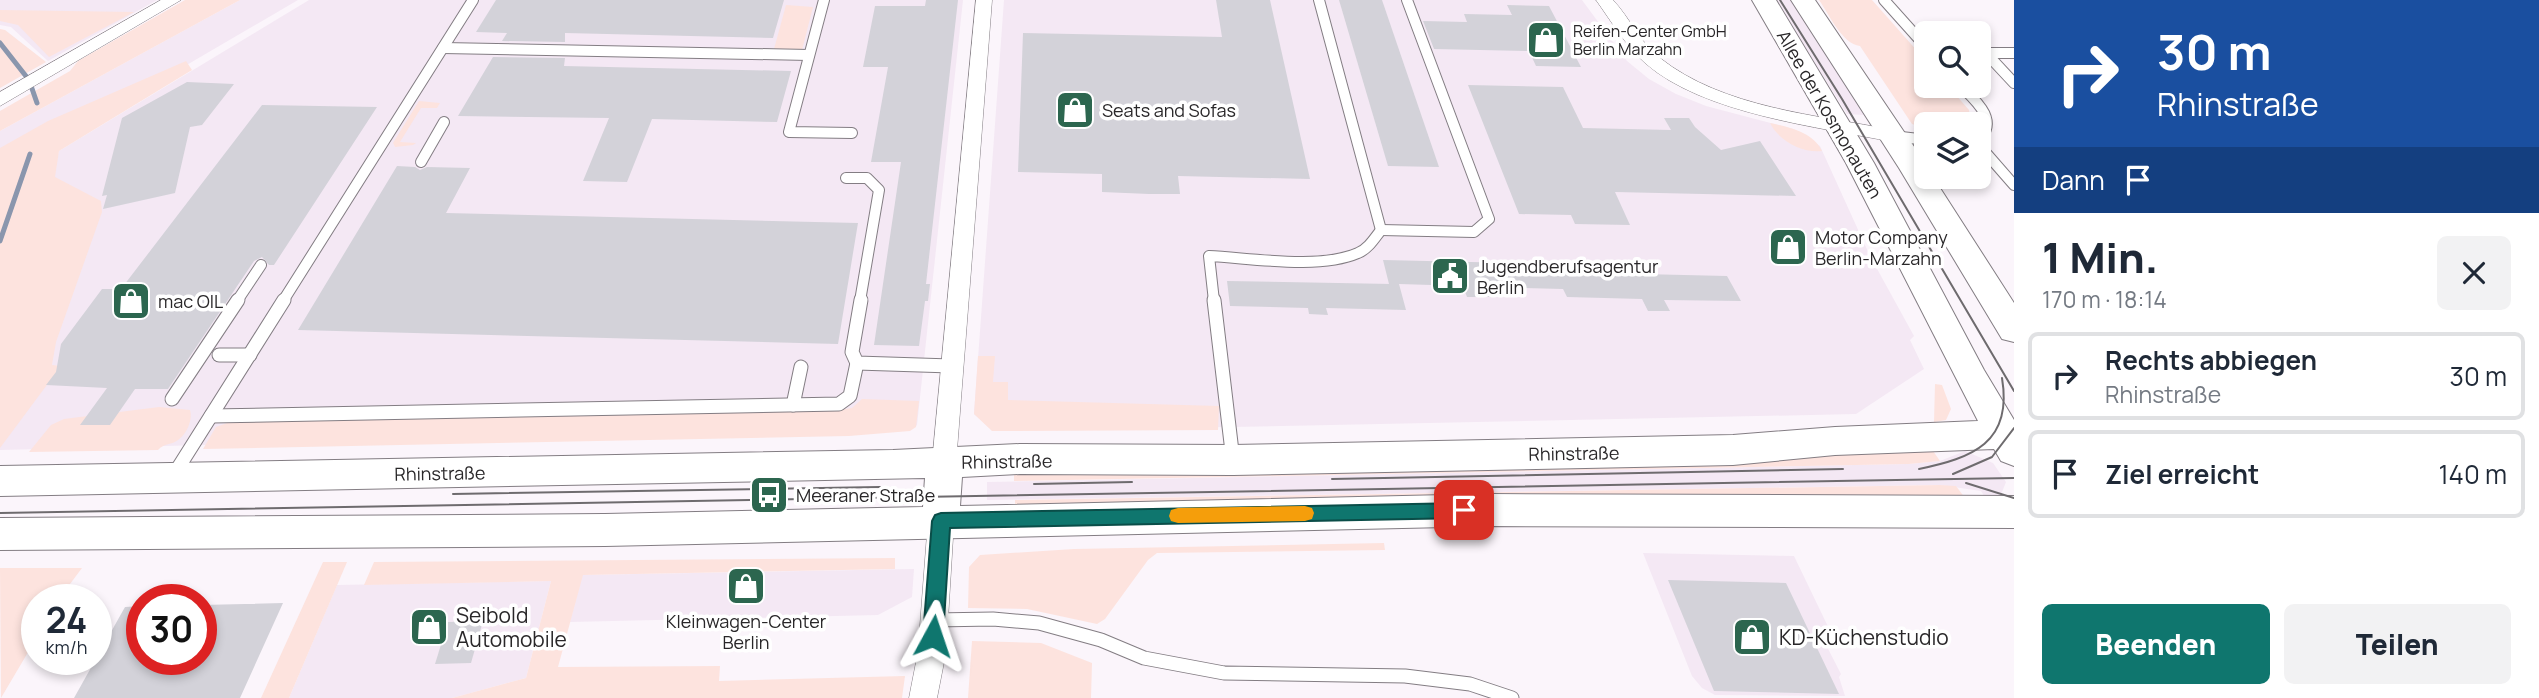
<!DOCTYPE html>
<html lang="de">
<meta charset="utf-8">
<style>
:root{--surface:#fff;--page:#f2f2f3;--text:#1f2937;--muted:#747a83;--line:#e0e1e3;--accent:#0f766e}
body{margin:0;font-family:Manrope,sans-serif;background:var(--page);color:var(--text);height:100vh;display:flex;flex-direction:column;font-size:26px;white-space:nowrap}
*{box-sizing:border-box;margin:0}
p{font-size:23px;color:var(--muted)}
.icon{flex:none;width:38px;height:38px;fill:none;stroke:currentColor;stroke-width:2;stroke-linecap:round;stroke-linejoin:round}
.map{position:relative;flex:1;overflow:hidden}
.details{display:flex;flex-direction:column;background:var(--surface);width:525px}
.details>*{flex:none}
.top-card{background:#1a4fa0;color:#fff;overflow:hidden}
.fabs{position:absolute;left:1914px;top:21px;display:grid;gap:14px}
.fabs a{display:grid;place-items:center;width:77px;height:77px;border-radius:10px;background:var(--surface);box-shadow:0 4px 10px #0003;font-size:35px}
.speed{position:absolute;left:21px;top:584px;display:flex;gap:14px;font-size:35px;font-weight:700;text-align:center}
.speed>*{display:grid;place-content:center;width:91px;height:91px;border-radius:50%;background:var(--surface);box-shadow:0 4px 10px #0003;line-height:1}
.speed small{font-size:18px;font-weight:400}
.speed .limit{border:10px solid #d22;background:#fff;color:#111}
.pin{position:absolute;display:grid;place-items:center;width:60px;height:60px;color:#fff;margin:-30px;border-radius:14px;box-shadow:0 4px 10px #0006}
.me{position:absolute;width:77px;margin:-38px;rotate:5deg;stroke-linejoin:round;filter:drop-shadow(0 0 5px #0008)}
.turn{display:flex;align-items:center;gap:24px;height:147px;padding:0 28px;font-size:32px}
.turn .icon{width:91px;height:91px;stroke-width:2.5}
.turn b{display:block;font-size:49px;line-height:60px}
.then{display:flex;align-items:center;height:66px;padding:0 28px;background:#0003;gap:14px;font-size:26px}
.round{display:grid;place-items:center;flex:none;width:74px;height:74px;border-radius:10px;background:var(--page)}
.head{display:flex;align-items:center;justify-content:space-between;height:119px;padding:0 28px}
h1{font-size:42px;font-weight:800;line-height:52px}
.cta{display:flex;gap:14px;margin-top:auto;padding:14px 28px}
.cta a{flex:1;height:80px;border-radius:10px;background:var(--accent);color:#fff;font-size:28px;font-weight:800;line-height:80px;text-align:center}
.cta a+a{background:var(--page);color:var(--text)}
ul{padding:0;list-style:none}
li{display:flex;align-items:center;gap:21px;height:88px;margin:0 14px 10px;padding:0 14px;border:4px solid var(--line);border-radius:10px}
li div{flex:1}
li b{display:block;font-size:26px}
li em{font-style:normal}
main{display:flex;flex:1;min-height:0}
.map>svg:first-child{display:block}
.built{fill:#f4e8f4}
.green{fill:#fde3de}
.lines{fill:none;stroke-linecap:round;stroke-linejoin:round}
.stream{stroke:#8a96ad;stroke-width:5}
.building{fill:#d3d2d9}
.service-far1-casing{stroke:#837d83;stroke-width:12}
.service-casing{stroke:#837d83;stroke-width:15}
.minor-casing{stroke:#837d83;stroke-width:1}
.secondary-casing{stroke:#837d83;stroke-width:2}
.service-far1{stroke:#fff;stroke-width:10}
.service{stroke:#fff;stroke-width:13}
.minor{fill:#fff;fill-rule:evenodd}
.secondary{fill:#fff;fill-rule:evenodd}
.tram{stroke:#6e6b6e;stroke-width:2}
.route{fill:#0f766e;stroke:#0a4d48;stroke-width:2}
.slow{fill:#f59e0b}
.labels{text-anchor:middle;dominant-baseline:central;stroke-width:7;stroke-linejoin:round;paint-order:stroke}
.far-poi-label{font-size:16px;fill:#292729;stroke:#fff;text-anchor:start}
.poi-label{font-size:18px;fill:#292729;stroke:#fff;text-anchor:start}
.street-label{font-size:18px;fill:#292729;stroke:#fff}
.near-poi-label{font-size:21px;fill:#292729;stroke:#fff;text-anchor:start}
</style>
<main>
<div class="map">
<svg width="2014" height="698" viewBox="0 0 2014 698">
<rect width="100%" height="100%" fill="#fbf5fb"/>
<!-- built -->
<g class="built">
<polygon points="0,0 157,0 48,61 11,27 0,25"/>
<polygon points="240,0 298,0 0,174 0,131"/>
<polygon points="309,0 963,0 917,425 913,428 0,450 0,332 59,151"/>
<polygon points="1004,0 1582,0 1627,61 1649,79 1676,94 1706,106 1793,129 1820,146 1870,256 1914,336 1910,340 1924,369 1856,414 1232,427 991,429 974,414"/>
<polygon points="1776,0 1791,0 1864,115 1847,114"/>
<polygon points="1965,451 1993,463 2006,482 2000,497 1986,499 1981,491 1940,485 987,500 987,482 1909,464 1940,461"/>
<polygon points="1643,553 1794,556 1834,639 1823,639 1841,674 1839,677 1845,696 1715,695 1702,688 1692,676"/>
<polygon points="914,569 912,597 878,615 570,622 582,575"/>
<polygon points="551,581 526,678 452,698 289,698 337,585"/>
</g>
<!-- green -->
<g class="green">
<polygon points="185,0 240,0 0,131 0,111 70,71 78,61"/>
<path d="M1819,0H1872L1927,62V86H1948L1969,110L1971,124H1927V129L1912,124L1860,46C1842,44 1829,14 1819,0Z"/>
<polygon points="786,5 813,7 802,50 774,49"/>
<polygon points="0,10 134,12 49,57 18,25 0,21"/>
<polygon points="0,29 5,30 46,62 0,88"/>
<polygon points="186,61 192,70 59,151 55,177 101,201 102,212 56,342 52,365 61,366 0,448 0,148 48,121"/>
<polygon points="419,101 440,103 437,108 421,108 400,142 416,143 413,145 395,147 393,143"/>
<path d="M1770,123C1789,127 1813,132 1822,151C1802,153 1779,141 1770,123Z"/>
<polygon points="978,356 995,356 993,382 1008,382 1008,400 1219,406 1218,430 992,431 974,414"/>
<polygon points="1935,384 1942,385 1951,409 1946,420 1934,422"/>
<polygon points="862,399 919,401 916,427 910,431 849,436 203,449 216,427 230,422 832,411 852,408"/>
<path d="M159,407L190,410C193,419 187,434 178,440C172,445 164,443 158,450L29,452L51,425L64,419Z"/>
<polygon points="1931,448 1940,461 1909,464 1014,481 1014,474"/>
<polygon points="1940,485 1956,486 1965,498 1015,508 1015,500"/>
<polygon points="1384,543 1385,550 1157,553 1148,560 1105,619 1097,624 1027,609 968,608 969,567 980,555 1074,549"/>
<polygon points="895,558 895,569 583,575 558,667 720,666 719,681 905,676 902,698 452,698 526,678 551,581 364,585 374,562"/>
<polygon points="323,562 347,562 289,698 261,698"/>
<polygon points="0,568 82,568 58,600 37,600 37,637 1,698"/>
<polygon points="972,641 1041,643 1092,663 1091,698 968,698"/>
</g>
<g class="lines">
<!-- stream -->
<g class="stream">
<polyline points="0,43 29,80 37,103"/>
<polyline points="0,241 30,154"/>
</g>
</g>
<!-- building -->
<g class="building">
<polygon points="496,0 784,0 773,38 565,33 565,42 502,41 507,33 476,32"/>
<polygon points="926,0 958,0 926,284 930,284 928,301 925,301 919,346 874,345 901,162 871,162 888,67 863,67 875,6 925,6"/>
<polygon points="1216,0 1270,0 1310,179 1178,176 1180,194 1149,194 1102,192 1102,174 1018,172 1023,33 1222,37"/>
<polygon points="1339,0 1382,0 1439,167 1388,166"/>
<polygon points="1507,5 1549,6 1581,67 1536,66 1529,51 1434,49 1423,21 1467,22 1464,14 1512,15"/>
<polygon points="493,57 565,58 564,66 791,71 777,122 652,119 627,182 583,181 609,118 458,116"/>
<polygon points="187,82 234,84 202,125 190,127 175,193 103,209 107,195 102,196 122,118"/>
<polygon points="1468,85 1563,87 1583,128 1671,130 1664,118 1689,118 1695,127 1721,150 1760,141 1796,196 1615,192 1630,225 1575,224 1571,215 1519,214"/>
<polygon points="262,105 377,107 274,265 269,265 262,257 254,261 168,389 135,389 110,425 80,425 107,388 46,385 56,372 61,344 102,289 121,289"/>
<polygon points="397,166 415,167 420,170 427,167 470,168 446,213 858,223 838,344 298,330"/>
<polygon points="1383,260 1553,264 1556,272 1727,276 1741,301 1664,300 1670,311 1648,311 1642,299 1567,297 1563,289 1486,287 1490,297 1467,297 1463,286 1399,284 1406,310 1326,308 1328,315 1309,314 1308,308 1230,306 1227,281 1392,284 1389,284"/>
<polygon points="1668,580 1786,583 1839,694 1714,691"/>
<polygon points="283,603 240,698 74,698 125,607 142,606 142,660 201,660 201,605"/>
<polygon points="483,621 471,663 435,664 448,622"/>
</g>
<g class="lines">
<defs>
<g id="service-far1">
<polyline points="824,0 789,132 852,133"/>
<polyline points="1319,0 1381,230"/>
<polyline points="1884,0 1927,48"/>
<polyline points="443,48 809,55"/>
<polyline points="2014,53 1986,53 2014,83"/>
<path d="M1961,86C1976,101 1999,120 1979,140"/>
<polyline points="1893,136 1927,140"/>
<polyline points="1979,145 2014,185"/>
<polyline points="421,162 444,122"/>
<polyline points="846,178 867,178 879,190 860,301"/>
<polyline points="1381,230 1474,232 1489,219 1407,0"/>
<polyline points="237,301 261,265"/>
<polyline points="283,301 473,0"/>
<path d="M1214,301L1209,256C1251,258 1319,270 1358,253C1368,249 1374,239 1381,230"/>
</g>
<g id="service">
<polyline points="861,300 852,352 857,363 951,366"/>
<polyline points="1214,300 1233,460"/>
<polyline points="219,355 250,355"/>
<polyline points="172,399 238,300"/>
<polyline points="793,405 801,367"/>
<polyline points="211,416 839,404 850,396 857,363"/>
<polyline points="173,476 284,300"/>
<polyline points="935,620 993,619 1039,623 1101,640 1144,658 1224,673 1405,676 1470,684 1512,698"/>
</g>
<g id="minor">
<polygon points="161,0 181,0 0,106 0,92"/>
<polygon points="976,0 992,0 956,463 953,470 944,473 935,470 932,463"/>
<path d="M1596,0H1613C1630,18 1640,43 1660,58C1723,108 1817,115 1893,130L1902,136L1893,142C1819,127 1703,114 1645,63C1626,46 1611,21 1596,0Z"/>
<polygon points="941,510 950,513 954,521 946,652 937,698 909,698 918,652 928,521 932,513"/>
</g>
<g id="secondary">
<polygon points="1752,0 1776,0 1874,163 1984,370 2014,420 2014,466 2001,461 1994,449 1835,455 1733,465 1233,475 1020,474 962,477 960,506 1491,494 2014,496 2014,528 1491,526 605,546 0,550 0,518 605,514 923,507 925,478 0,496 0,466 893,450 1020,444 1233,445 1733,435 1835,427 1978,421 1846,163"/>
<polygon points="1791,0 1815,0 1923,160 1927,166 1927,177 1933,177 2014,303 2014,342 2002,339 1899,168"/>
</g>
</defs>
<!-- service-far1 casing -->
<use href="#service-far1" class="service-far1-casing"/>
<!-- service casing -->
<use href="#service" class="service-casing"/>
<!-- minor casing -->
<use href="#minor" class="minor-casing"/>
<!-- secondary casing -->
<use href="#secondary" class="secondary-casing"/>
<!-- service-far1 -->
<use href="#service-far1" class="service-far1"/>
<!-- service -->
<use href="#service" class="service"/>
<!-- minor -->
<use href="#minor" class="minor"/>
<!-- secondary -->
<use href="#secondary" class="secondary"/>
<!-- tram -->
<g class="tram">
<polyline points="1780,0 1842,99 2014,391"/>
<path d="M1919,469C1972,458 2013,443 2002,378"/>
<polyline points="1953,474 1992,457 2014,428"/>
<polyline points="1332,479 1843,469"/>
<polyline points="1966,483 2014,498"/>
<polyline points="1034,484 1132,482"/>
<polyline points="453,494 880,487"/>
<polyline points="0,513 2014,478"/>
</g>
</g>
<!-- route -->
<polygon class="route" points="1464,503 1470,505 1473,510 1470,516 1464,518 950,528 943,636 940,643 933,645 926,643 923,636 932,521 935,515 941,513"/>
<!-- slow -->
<polygon class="slow" points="1305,506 1312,508 1314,513 1312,519 1305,521 1178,523 1171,521 1169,516 1171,510 1178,508"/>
<!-- icons -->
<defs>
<symbol id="shop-square" viewBox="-11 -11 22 22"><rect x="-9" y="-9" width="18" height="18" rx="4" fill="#2c664f" stroke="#fff"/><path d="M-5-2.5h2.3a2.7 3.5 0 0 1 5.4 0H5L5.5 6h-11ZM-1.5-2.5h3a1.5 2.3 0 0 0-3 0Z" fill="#fff"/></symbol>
<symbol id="civic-square" viewBox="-11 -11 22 22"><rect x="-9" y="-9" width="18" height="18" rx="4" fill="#2c664f" stroke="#fff"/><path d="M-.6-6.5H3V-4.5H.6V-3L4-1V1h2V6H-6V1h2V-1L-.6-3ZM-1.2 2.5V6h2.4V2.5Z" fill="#fff"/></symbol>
<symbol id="bus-square" viewBox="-11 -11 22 22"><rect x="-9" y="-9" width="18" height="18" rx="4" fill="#2c664f" stroke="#fff"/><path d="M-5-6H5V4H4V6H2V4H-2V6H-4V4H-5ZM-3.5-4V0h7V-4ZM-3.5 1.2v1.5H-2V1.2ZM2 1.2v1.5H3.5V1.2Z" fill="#fff"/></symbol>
</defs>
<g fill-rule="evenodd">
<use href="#shop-square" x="1524" y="18" width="44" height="44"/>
<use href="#shop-square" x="1053" y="88" width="44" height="44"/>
<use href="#shop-square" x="1766" y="225" width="44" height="44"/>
<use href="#civic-square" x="1428" y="254" width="44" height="44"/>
<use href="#shop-square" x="109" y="279" width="44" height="44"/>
<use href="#bus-square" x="747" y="473" width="44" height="44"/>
<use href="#shop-square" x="724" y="564" width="44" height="44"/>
<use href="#shop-square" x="407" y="605" width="44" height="44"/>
<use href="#shop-square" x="1730" y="615" width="44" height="44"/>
</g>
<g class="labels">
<!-- far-poi labels -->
<g class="far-poi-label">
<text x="1573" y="31">Reifen-Center GmbH<tspan x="1573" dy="18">Berlin Marzahn</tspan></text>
</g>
<!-- poi labels -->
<g class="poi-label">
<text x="1102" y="110">Seats and Sofas</text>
<text x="1815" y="237">Motor Company<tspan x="1815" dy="21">Berlin-Marzahn</tspan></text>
<text x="1477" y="266">Jugendberufsagentur<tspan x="1477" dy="21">Berlin</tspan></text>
<text x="158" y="301">mac OIL</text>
<text x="796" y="495">Meeraner Straße</text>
<text x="746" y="621" text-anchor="middle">Kleinwagen-Center<tspan x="746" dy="21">Berlin</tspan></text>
</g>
<!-- street labels -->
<g class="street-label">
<text transform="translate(1830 114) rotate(60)">Allee der Kosmonauten</text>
<text transform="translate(1574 453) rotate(-1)">Rhinstraße</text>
<text transform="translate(1007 461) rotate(-1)">Rhinstraße</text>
<text transform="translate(440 473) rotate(-1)">Rhinstraße</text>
</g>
<!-- near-poi labels -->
<g class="near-poi-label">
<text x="456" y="615">Seibold<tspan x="456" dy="24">Automobile</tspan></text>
<text x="1779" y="637">KD-Küchenstudio</text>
</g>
</g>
</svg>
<div class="fabs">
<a><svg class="icon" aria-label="search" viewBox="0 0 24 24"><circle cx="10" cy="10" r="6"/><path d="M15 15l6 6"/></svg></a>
<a><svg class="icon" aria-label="layers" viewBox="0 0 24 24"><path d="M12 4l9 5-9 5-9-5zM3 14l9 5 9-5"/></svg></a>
</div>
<div class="speed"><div>24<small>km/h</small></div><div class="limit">30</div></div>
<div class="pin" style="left:1464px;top:510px;background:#d93025"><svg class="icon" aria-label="arrive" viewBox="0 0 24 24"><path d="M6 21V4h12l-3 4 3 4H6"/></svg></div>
<svg class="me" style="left:933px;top:636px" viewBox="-20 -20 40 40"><path d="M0-17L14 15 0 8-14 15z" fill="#0f766e" stroke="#fff" stroke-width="4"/></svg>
</div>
<section class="details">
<div class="top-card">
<div class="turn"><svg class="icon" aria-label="right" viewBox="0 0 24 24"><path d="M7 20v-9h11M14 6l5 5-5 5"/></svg><div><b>30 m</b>Rhinstraße</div></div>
<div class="then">Dann<svg class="icon" aria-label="arrive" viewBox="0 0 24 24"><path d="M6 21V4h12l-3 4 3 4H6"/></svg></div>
</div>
<div class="head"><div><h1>1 Min.</h1><p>170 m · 18:14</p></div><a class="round"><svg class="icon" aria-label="close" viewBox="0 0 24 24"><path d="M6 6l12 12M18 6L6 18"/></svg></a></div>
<ul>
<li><svg class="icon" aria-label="right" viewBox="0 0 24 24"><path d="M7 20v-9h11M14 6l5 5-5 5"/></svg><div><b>Rechts abbiegen</b><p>Rhinstraße</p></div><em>30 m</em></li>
<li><svg class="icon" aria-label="arrive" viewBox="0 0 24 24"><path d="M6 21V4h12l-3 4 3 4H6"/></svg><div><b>Ziel erreicht</b></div><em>140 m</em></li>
</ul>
<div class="cta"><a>Beenden</a><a>Teilen</a></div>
</section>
</main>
